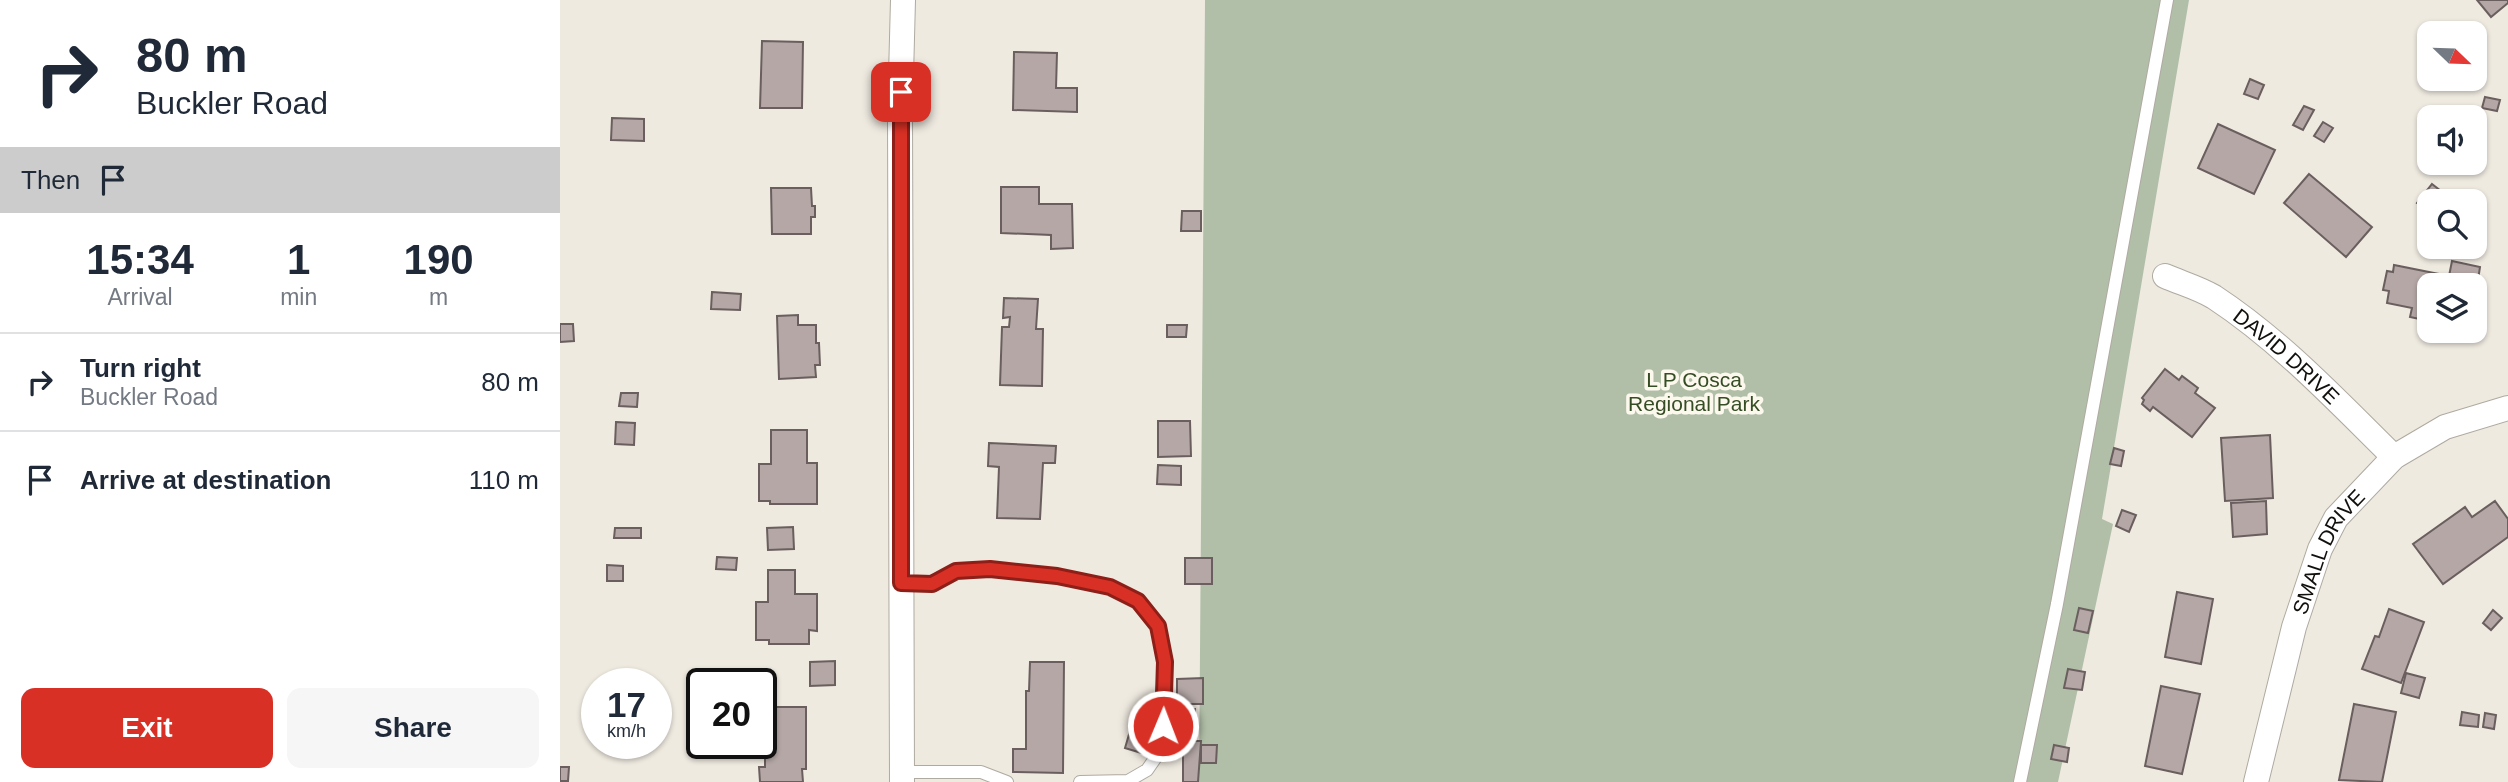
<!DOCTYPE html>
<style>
:root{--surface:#fff;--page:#f6f6f7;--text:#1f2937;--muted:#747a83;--line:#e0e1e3;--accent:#d93025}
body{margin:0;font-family:Helvetica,sans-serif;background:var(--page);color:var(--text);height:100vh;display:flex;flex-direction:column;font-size:26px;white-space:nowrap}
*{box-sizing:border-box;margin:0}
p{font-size:23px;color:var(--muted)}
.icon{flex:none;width:38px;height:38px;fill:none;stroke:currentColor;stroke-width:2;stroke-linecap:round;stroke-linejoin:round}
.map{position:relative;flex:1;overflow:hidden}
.side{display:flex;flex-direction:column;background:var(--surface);width:560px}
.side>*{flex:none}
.banner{background:#fff;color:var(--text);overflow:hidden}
.needle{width:46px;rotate:113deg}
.buttons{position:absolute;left:1857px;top:21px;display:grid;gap:14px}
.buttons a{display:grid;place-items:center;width:70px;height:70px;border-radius:14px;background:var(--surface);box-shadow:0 2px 5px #0004;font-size:35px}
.speed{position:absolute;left:21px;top:668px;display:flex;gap:14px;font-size:35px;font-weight:700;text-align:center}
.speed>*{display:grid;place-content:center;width:91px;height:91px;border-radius:50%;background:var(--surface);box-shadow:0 2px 5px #0004;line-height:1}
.speed small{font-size:18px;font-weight:400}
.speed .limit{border:4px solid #111;border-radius:10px;background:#fff;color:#111}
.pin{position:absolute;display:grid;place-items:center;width:60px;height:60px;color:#fff;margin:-30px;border-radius:14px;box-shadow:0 4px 10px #0006}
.me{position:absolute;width:77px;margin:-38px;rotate:1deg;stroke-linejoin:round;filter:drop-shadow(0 0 5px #0008)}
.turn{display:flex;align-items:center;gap:24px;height:147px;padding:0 21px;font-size:32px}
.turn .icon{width:91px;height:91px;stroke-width:2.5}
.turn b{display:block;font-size:49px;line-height:60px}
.then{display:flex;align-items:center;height:66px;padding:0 21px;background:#0003;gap:14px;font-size:26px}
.eta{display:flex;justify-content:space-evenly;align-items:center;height:119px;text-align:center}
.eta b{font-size:42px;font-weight:800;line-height:49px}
.primary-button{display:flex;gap:14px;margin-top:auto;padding:14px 21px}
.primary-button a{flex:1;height:80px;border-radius:14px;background:var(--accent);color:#fff;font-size:28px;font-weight:800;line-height:80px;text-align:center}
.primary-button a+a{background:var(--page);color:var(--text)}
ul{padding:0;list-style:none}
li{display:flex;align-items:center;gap:21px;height:98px;padding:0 21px;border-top:2px solid var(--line)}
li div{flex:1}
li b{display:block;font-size:26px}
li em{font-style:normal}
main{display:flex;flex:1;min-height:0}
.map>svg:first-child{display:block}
.green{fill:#b1bfa8}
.building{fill:#b4a7a6;stroke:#6a5f5e;stroke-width:2}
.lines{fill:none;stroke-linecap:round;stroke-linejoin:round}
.lane-casing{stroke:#afaaa1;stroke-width:14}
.street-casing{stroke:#afaaa1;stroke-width:26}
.lane{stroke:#fff;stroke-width:12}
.street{stroke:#fff;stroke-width:24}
.route-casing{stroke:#8d1f18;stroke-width:18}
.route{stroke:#d93025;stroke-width:12}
.labels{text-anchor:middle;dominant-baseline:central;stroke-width:7;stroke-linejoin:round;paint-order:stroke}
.street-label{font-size:21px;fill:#12100d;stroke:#fcf8ed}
.park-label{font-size:21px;fill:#354d24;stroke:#fcf8ed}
</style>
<main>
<section class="side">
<div class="banner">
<div class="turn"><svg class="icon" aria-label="right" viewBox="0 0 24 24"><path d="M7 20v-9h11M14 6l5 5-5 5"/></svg><div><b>80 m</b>Buckler Road</div></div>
<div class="then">Then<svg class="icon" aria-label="arrive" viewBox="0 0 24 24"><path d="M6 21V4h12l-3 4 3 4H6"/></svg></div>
</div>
<div class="eta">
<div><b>15:34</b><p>Arrival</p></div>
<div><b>1</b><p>min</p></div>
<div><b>190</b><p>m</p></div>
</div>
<ul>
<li><svg class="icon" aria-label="right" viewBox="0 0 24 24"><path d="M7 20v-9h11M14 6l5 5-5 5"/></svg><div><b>Turn right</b><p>Buckler Road</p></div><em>80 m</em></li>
<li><svg class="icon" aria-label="arrive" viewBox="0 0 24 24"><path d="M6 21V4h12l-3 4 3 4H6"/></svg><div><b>Arrive at destination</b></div><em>110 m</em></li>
</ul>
<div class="primary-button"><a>Exit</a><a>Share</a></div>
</section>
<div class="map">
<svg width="1948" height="782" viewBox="0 0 1948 782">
<rect width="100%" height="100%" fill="#efeae0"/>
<!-- green -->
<polygon class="green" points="645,0 1629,0 1542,519 1553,524 1498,782 639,782"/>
<!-- building -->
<g class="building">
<polygon points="1917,0 1948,0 1948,3 1931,17"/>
<polygon points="202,41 243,42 242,108 200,108"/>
<polygon points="454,52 497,53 496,88 517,88 517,112 453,110"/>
<polygon points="1690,79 1704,85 1698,99 1684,94"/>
<polygon points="1925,97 1940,100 1937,111 1922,108"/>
<polygon points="1744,106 1754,110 1743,130 1733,125"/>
<polygon points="52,118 84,119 84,141 51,140"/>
<polygon points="1763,122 1773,128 1764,142 1754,136"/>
<polygon points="1658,124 1715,150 1694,194 1638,168"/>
<polygon points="1749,174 1812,227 1786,257 1724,203"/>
<polygon points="1872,184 1886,195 1881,201 1869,201 1869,211 1857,203"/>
<polygon points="441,187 479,187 479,204 512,204 513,248 491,249 491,235 441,233"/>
<polygon points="211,188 251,188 252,206 255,206 255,217 251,217 251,234 212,234"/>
<polygon points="622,211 641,211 641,231 621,231"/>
<polygon points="1892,261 1920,267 1918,280 1921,281 1914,317 1914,285 1869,285 1869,321 1850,317 1852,308 1827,303 1829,291 1823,290 1827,271 1833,272 1834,265 1889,276"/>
<polygon points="152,292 181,294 180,310 151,309"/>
<polygon points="444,298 478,299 476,329 483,329 482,386 440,385 442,327 449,327 450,317 443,318"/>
<polygon points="238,315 238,325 256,325 256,343 259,343 260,365 255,365 256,377 219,379 217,316"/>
<polygon points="0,324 13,324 14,341 0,342"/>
<polygon points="607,325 627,325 626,337 607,337"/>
<polygon points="1605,369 1619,380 1622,376 1638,388 1635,393 1655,408 1632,437 1593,407 1590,411 1582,404 1584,400 1582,398"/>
<polygon points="61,393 78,393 77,407 59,406"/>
<polygon points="598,421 630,421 631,456 598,457"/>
<polygon points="56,422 75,423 74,445 55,444"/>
<polygon points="211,430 247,430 247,463 257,463 257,504 210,504 210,501 199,501 199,464 211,464"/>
<polygon points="1710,435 1713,498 1665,501 1661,438"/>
<polygon points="429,443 496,446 495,463 483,463 480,519 437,518 439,467 428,466"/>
<polygon points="1554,448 1564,451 1561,466 1550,464"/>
<polygon points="598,465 621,466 621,485 597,484"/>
<polygon points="1706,501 1707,534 1673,537 1671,503"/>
<polygon points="1935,501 1948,519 1948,537 1883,584 1853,544 1905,507 1912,517"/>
<polygon points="1562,510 1576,515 1569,532 1556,526"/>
<polygon points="233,527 234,549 208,550 207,528"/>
<polygon points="55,528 81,528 81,538 54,538"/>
<polygon points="157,557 177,558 176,570 156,569"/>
<rect x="625" y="558" width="27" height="26"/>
<polygon points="47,565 63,566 63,581 47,581"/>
<polygon points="208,570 235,570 235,594 257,594 257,631 249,630 249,644 209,644 209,640 196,640 196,602 208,602"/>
<polygon points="1617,592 1653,599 1641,664 1605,657"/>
<polygon points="1519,608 1533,611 1528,633 1514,630"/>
<polygon points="1829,609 1864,622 1841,683 1802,669 1815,636 1819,637"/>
<polygon points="1933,610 1942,618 1931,630 1923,623"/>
<polygon points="275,661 275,685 250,686 250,662"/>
<polygon points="470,662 504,662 503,773 453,772 453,749 466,749 466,691 469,691"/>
<polygon points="1508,669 1525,672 1522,690 1504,688"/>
<polygon points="1846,673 1865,678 1859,698 1841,693"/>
<polygon points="643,678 643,704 617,704 617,679"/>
<polygon points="1601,686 1640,694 1622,774 1585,766"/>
<polygon points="1794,704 1836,712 1822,782 1779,780"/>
<polygon points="201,707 246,707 246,769 242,769 243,782 200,782 199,767 205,767 205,756 200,756"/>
<polygon points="635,709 635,723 624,723 624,710"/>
<polygon points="1902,712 1919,715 1918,727 1900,725"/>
<polygon points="1925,713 1936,715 1934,729 1923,727"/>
<polygon points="575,714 598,721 588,755 565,748"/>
<polygon points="623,730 635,730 635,741 641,741 638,782 623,782"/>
<polygon points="641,745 657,745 656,763 641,763"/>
<polygon points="1494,745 1509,748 1507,762 1491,759"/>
<polygon points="0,767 9,767 8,781 0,781"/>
</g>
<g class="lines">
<defs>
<g id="lane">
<polyline points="341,583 372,584 396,571 430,569 497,576 550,587 578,601 599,626 605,662 603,747 587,770 568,781 520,782"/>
<polyline points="342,772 421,772 447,782"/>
<polyline points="1460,782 1497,604 1607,0"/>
</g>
<g id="street">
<path id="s1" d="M1605,276C1621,283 1639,288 1654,297C1721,341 1777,401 1834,457"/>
<polyline points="342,782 340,114 343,0"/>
<path id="s2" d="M1696,782L1734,627L1760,549L1776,518L1834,457L1885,427L1948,408"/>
</g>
</defs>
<!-- lane casing -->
<use href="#lane" class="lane-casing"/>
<!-- street casing -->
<use href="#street" class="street-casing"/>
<!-- lane -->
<use href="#lane" class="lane"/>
<!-- street -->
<use href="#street" class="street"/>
</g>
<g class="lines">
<defs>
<polyline id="route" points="341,92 341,583 372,584 396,571 430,569 497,576 550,587 578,601 598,626 605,662 603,726"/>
</defs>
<!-- route casing -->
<use href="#route" class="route-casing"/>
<!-- route -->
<use href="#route" class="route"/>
</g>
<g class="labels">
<!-- street labels -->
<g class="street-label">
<text stroke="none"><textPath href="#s1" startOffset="147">DAVID DRIVE</textPath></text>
<text stroke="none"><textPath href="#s2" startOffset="243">SMALL DRIVE</textPath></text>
</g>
<!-- park labels -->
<g class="park-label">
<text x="1134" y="379">L P Cosca<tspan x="1134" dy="24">Regional Park</tspan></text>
</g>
</g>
</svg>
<div class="buttons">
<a><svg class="needle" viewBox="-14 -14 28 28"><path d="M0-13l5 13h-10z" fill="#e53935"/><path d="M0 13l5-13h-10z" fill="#747a83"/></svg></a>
<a><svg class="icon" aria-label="sound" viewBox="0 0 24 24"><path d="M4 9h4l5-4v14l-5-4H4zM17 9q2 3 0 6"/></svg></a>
<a><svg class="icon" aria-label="search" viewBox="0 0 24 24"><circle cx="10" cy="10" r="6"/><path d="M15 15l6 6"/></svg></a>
<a><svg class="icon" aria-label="layers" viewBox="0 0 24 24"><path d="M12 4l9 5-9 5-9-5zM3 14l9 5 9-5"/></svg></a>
</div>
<div class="speed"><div>17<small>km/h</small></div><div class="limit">20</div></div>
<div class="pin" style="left:341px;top:92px;background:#d93025"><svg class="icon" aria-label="arrive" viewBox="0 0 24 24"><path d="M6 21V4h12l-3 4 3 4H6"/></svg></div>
<svg class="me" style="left:603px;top:726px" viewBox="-20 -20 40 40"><circle r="17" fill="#d93025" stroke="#fff" stroke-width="3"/><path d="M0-11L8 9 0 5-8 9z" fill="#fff"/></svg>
</div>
</main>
